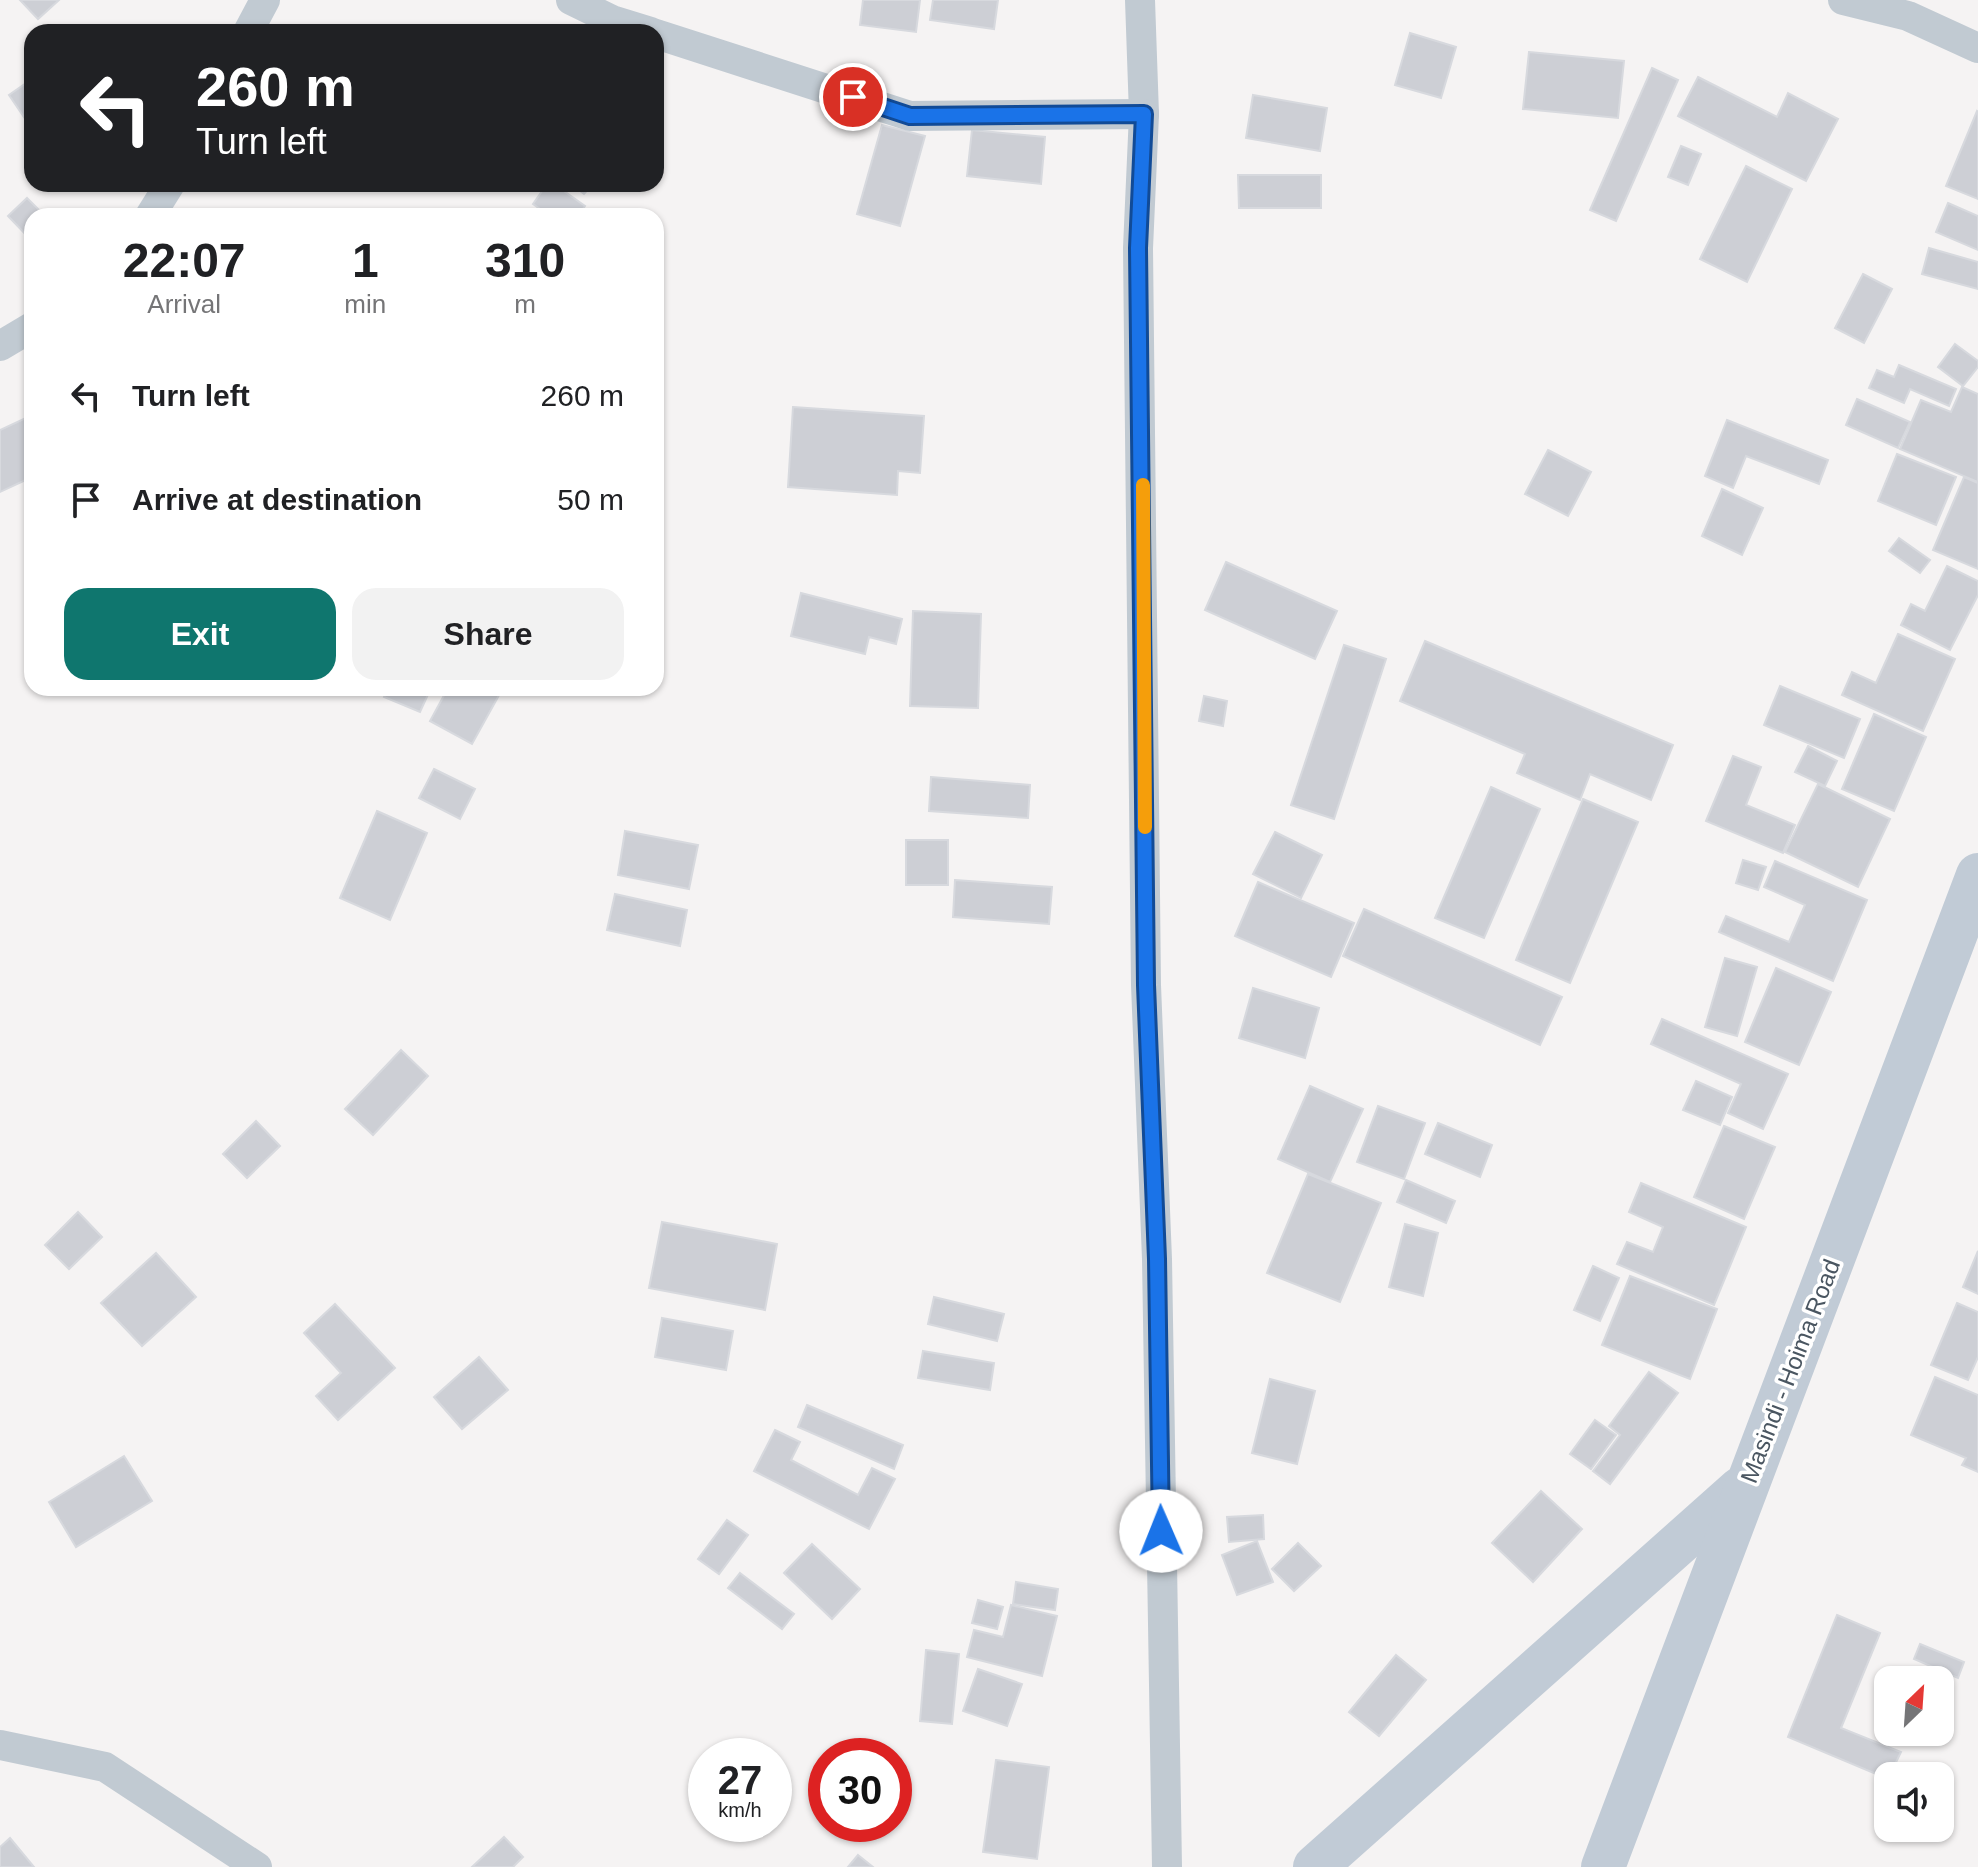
<!DOCTYPE html>
<style>
:root{--surface:#fff;--page:#f2f2f2;--text:#202124;--muted:#757577;--accent:#0f766e}
body{margin:0;font-family:Arial,sans-serif;background:var(--page);color:var(--text);height:100vh;display:flex;flex-direction:column;font-size:30px;white-space:nowrap}
*{box-sizing:border-box;margin:0}
p{font-size:26px;color:var(--muted)}
.icon{flex:none;width:44px;height:44px;fill:none;stroke:currentColor;stroke-width:2;stroke-linecap:round;stroke-linejoin:round}
.map{position:relative;flex:1;overflow:hidden}
.sheet{position:absolute;left:24px;top:208px;width:640px;height:488px;display:flex;flex-direction:column;background:var(--surface);border-radius:24px;box-shadow:0 2px 6px #0004}
.sheet>*{flex:none}
.top-card{position:absolute;left:24px;top:24px;width:640px;height:168px;border-radius:24px;box-shadow:0 2px 6px #0004;background:#202124;color:#fff;overflow:hidden}
.needle{width:52px;rotate:25deg}
.controls{position:absolute;left:1874px;top:1666px;display:grid;gap:16px}
.controls a{display:grid;place-items:center;width:80px;height:80px;border-radius:16px;background:var(--surface);box-shadow:0 2px 6px #0004;font-size:40px}
.speed{position:absolute;left:688px;top:1738px;display:flex;gap:16px;font-size:40px;font-weight:700;text-align:center}
.speed>*{display:grid;place-content:center;width:104px;height:104px;border-radius:50%;background:var(--surface);box-shadow:0 2px 6px #0004;line-height:1}
.speed small{font-size:20px;font-weight:400}
.speed .limit{border:12px solid #d22;background:#fff;color:#111}
.pin{position:absolute;display:grid;place-items:center;width:68px;height:68px;color:#fff;margin:-34px;border:4px solid #fff;border-radius:50%;box-shadow:0 2px 8px #0007}
.me{position:absolute;width:88px;margin:-44px;rotate:359deg;stroke-linejoin:round;filter:drop-shadow(0 0 6px #0008)}
.turn{display:flex;align-items:center;gap:28px;height:168px;padding:0 40px;font-size:36px}
.turn .icon{width:104px;height:104px;stroke-width:2.5}
.turn b{display:block;font-size:56px;line-height:68px}
.eta{display:flex;justify-content:space-evenly;align-items:center;height:136px;text-align:center}
.eta b{font-size:48px;font-weight:600;line-height:56px}
.primary-button{display:flex;gap:16px;margin-top:auto;padding:16px 40px}
.primary-button a{flex:1;height:92px;border-radius:24px;background:var(--accent);color:#fff;font-size:32px;font-weight:600;line-height:92px;text-align:center}
.primary-button a+a{background:var(--page);color:var(--text)}
ul{padding:0;list-style:none}
li{display:flex;align-items:center;gap:24px;height:104px;padding:0 40px}
li div{flex:1}
li b{display:block;font-size:30px}
li em{font-style:normal}
.map>svg:first-child{display:block}
.building{fill:#cdcfd5;stroke:#d7d9de;stroke-width:2}
.lines{fill:none;stroke-linecap:round;stroke-linejoin:round}
.street{stroke:#c1cad2;stroke-width:30}
.secondary{stroke:#c1cbd6;stroke-width:44}
.route-casing{stroke:#114b97;stroke-width:20}
.route{stroke:#1a73e8;stroke-width:14}
.slow{stroke:#f59e0b;stroke-width:14}
.labels{text-anchor:middle;dominant-baseline:central;stroke-width:7;stroke-linejoin:round;paint-order:stroke}
.street-label{font-size:24px;fill:#4a5661;stroke:#fff}
</style>
<div class="map">
<svg width="1978" height="1867" viewBox="0 0 1978 1867">
<rect width="100%" height="100%" fill="#f5f3f3"/>
<!-- building -->
<g class="building">
<polygon points="20,0 59,0 38,19"/>
<polygon points="863,0 920,0 916,32 860,25"/>
<polygon points="933,0 998,0 994,29 930,20"/>
<polygon points="1410,33 1456,47 1441,98 1395,85"/>
<polygon points="1529,52 1624,61 1618,118 1523,109"/>
<polygon points="1652,68 1678,80 1616,221 1590,210"/>
<polygon points="1698,77 1777,117 1788,93 1838,119 1806,181 1678,116"/>
<polygon points="32,79 32,129 9,95"/>
<polygon points="1253,95 1327,108 1320,151 1246,138"/>
<polygon points="1977,111 1978,112 1978,199 1946,186"/>
<polygon points="882,125 925,136 900,226 857,214"/>
<polygon points="972,130 1045,137 1041,184 967,176"/>
<polygon points="1681,146 1701,154 1688,185 1668,177"/>
<polygon points="1746,166 1792,189 1747,282 1700,259"/>
<polygon points="1238,175 1321,175 1321,208 1239,208"/>
<polygon points="547,184 554,184 585,206 578,216 550,216 533,204"/>
<polygon points="571,184 593,184 584,194"/>
<polygon points="27,198 45,216 32,216 32,241 8,216"/>
<polygon points="1948,203 1978,216 1978,250 1936,232"/>
<polygon points="1929,248 1978,262 1978,289 1922,274"/>
<polygon points="1863,274 1892,289 1864,343 1835,328"/>
<polygon points="1955,344 1978,361 1978,367 1963,386 1938,367"/>
<polygon points="1899,365 1956,389 1949,406 1910,389 1904,403 1869,388 1877,370 1894,377"/>
<polygon points="1962,387 1978,394 1978,482 1900,449 1921,400 1951,412"/>
<polygon points="1857,399 1910,422 1898,448 1846,425"/>
<polygon points="793,407 924,416 920,473 898,471 897,495 788,487"/>
<polygon points="30,416 32,477 0,492 0,430"/>
<polygon points="1727,420 1828,460 1819,484 1746,456 1733,488 1705,476"/>
<polygon points="1548,450 1591,472 1568,516 1525,494"/>
<polygon points="1897,454 1956,477 1936,525 1878,501"/>
<polygon points="1964,477 1978,483 1978,569 1933,550"/>
<polygon points="1722,489 1763,508 1742,555 1702,536"/>
<polygon points="1899,538 1930,560 1920,573 1889,551"/>
<polygon points="1226,562 1337,611 1315,659 1205,610"/>
<polygon points="1947,566 1978,581 1978,595 1950,650 1901,625 1911,604 1925,611"/>
<polygon points="801,593 902,619 896,644 869,637 865,654 791,636"/>
<polygon points="913,611 981,614 978,708 910,706"/>
<polygon points="1898,634 1955,659 1923,731 1842,695 1852,672 1876,683"/>
<polygon points="1425,641 1673,745 1651,800 1590,774 1580,800 1517,773 1525,754 1400,701"/>
<polygon points="1344,645 1386,659 1334,819 1291,805"/>
<polygon points="1780,686 1860,719 1844,758 1764,725"/>
<polygon points="388,688 431,688 420,712 384,697"/>
<polygon points="448,688 503,688 472,744 430,721"/>
<polygon points="1204,696 1227,701 1223,726 1199,721"/>
<polygon points="1874,714 1926,737 1894,811 1842,789"/>
<polygon points="1808,746 1837,761 1825,786 1795,772"/>
<polygon points="1733,756 1761,767 1746,805 1795,825 1783,853 1706,821"/>
<polygon points="434,769 475,789 460,819 419,798"/>
<polygon points="931,777 1030,785 1028,818 929,811"/>
<polygon points="1818,784 1890,819 1858,887 1785,852"/>
<polygon points="1491,787 1540,809 1484,938 1435,918"/>
<polygon points="1583,799 1638,822 1570,983 1516,960"/>
<polygon points="377,811 427,833 390,920 340,898"/>
<polygon points="625,831 698,845 689,889 618,875"/>
<polygon points="1275,832 1322,855 1301,898 1253,874"/>
<rect x="906" y="840" width="42" height="45"/>
<polygon points="1743,860 1766,867 1758,890 1736,883"/>
<polygon points="1775,861 1867,900 1833,981 1719,932 1726,916 1789,942 1805,905 1764,887"/>
<polygon points="955,880 1052,887 1049,924 953,917"/>
<polygon points="1258,882 1354,923 1331,977 1235,936"/>
<polygon points="615,894 687,910 680,946 607,930"/>
<polygon points="1364,909 1562,997 1540,1045 1343,956"/>
<polygon points="1725,958 1757,967 1737,1036 1705,1027"/>
<polygon points="1776,968 1831,992 1799,1065 1745,1042"/>
<polygon points="1253,988 1319,1008 1305,1058 1239,1038"/>
<polygon points="1662,1019 1788,1074 1763,1129 1728,1113 1741,1084 1651,1044"/>
<polygon points="401,1050 428,1076 373,1135 345,1109"/>
<polygon points="1696,1081 1732,1097 1720,1125 1683,1110"/>
<polygon points="1310,1086 1363,1109 1330,1182 1278,1159"/>
<polygon points="1378,1106 1425,1123 1404,1179 1357,1162"/>
<polygon points="256,1121 280,1146 247,1178 223,1154"/>
<polygon points="1438,1123 1492,1145 1480,1177 1425,1154"/>
<polygon points="1724,1126 1775,1147 1744,1219 1694,1197"/>
<polygon points="1308,1174 1381,1203 1340,1302 1267,1273"/>
<polygon points="1406,1180 1455,1201 1446,1223 1397,1202"/>
<polygon points="1641,1183 1746,1227 1714,1305 1617,1264 1627,1242 1653,1252 1663,1227 1629,1212"/>
<polygon points="78,1212 102,1237 69,1269 45,1245"/>
<polygon points="662,1222 777,1244 765,1310 649,1288"/>
<polygon points="1405,1224 1438,1233 1423,1296 1389,1287"/>
<polygon points="1978,1251 1978,1294 1963,1287"/>
<polygon points="156,1253 196,1297 142,1346 101,1303"/>
<polygon points="1593,1266 1619,1278 1600,1321 1574,1310"/>
<polygon points="1630,1276 1717,1309 1690,1379 1602,1345"/>
<polygon points="934,1297 1004,1314 997,1341 928,1324"/>
<polygon points="1957,1303 1978,1312 1978,1357 1968,1380 1931,1365"/>
<polygon points="335,1304 395,1368 338,1420 316,1396 341,1373 304,1333"/>
<polygon points="662,1318 733,1331 726,1370 655,1357"/>
<polygon points="923,1351 994,1363 990,1390 918,1378"/>
<polygon points="479,1357 508,1390 462,1429 434,1397"/>
<polygon points="1649,1372 1678,1393 1610,1484 1593,1471 1620,1435 1609,1426"/>
<polygon points="1935,1377 1978,1395 1978,1472 1962,1465 1966,1458 1911,1435"/>
<polygon points="1270,1379 1315,1391 1297,1464 1252,1453"/>
<polygon points="807,1405 903,1445 894,1469 798,1427"/>
<polygon points="1595,1420 1616,1435 1591,1469 1570,1454"/>
<polygon points="775,1430 800,1442 791,1460 858,1495 872,1468 895,1479 869,1529 754,1471"/>
<polygon points="124,1456 152,1501 76,1547 49,1502"/>
<polygon points="1541,1491 1582,1529 1533,1582 1492,1543"/>
<polygon points="1263,1515 1264,1539 1229,1542 1227,1517"/>
<polygon points="727,1520 748,1535 719,1574 698,1559"/>
<polygon points="1257,1541 1273,1582 1237,1595 1222,1555"/>
<polygon points="1298,1543 1321,1566 1294,1591 1272,1569"/>
<polygon points="812,1544 860,1589 832,1619 784,1573"/>
<polygon points="740,1573 794,1614 782,1629 728,1588"/>
<polygon points="1016,1582 1058,1589 1055,1610 1013,1604"/>
<polygon points="978,1600 1003,1607 997,1629 972,1623"/>
<polygon points="1011,1605 1057,1616 1042,1676 967,1657 974,1630 1003,1637"/>
<polygon points="1837,1615 1880,1633 1841,1728 1901,1752 1888,1779 1788,1737"/>
<polygon points="1920,1644 1964,1662 1958,1678 1914,1659"/>
<polygon points="926,1650 959,1654 952,1724 920,1721"/>
<polygon points="1396,1655 1426,1680 1379,1736 1349,1712"/>
<polygon points="978,1669 1022,1684 1007,1726 963,1711"/>
<polygon points="996,1760 1049,1767 1037,1859 983,1852"/>
<polygon points="504,1837 523,1857 513,1867 472,1867"/>
<polygon points="10,1838 34,1867 0,1867 0,1847"/>
<polygon points="858,1855 873,1867 848,1867"/>
</g>
<g class="lines">
<!-- street -->
<g class="street">
<polyline points="571,0 612,20 651,32"/>
<polyline points="1140,0 1144,114 1138,248 1146,985 1157,1259 1167,1867"/>
<polyline points="1843,0 1908,16 1978,48"/>
<polyline points="248,32 265,0"/>
<polyline points="656,34 910,116 1144,114"/>
<polyline points="150,216 170,184"/>
<polyline points="0,346 32,327"/>
<polyline points="0,1745 105,1767 257,1867"/>
</g>
<!-- secondary -->
<g class="secondary">
<polyline points="1315,1867 1740,1489"/>
<polyline points="1603,1867 1978,875"/>
</g>
</g>
<g class="lines">
<defs>
<polyline id="route" points="853,97 910,116 1144,114 1138,248 1146,985 1157,1259 1161,1531"/>
</defs>
<!-- route casing -->
<use href="#route" class="route-casing"/>
<!-- route -->
<use href="#route" class="route"/>
<!-- slow -->
<polyline class="slow" points="1143,485 1145,827"/>
</g>
<g class="labels">
<!-- street labels -->
<g class="street-label">
<text transform="translate(1790 1371) rotate(-69)">Masindi - Hoima Road</text>
</g>
</g>
</svg>
<div class="controls">
<a><svg class="needle" viewBox="-14 -14 28 28"><path d="M0-13l5 13h-10z" fill="#e53935"/><path d="M0 13l5-13h-10z" fill="#757577"/></svg></a>
<a><svg class="icon" aria-label="sound" viewBox="0 0 24 24"><path d="M4 9h4l5-4v14l-5-4H4zM17 9q2 3 0 6"/></svg></a>
</div>
<div class="speed"><div>27<small>km/h</small></div><div class="limit">30</div></div>
<div class="pin" style="left:853px;top:97px;background:#d93025"><svg class="icon" aria-label="arrive" viewBox="0 0 24 24"><path d="M6 21V4h12l-3 4 3 4H6"/></svg></div>
<svg class="me" style="left:1161px;top:1531px" viewBox="-20 -20 40 40"><circle r="19" fill="#fff"/><path d="M0-13L10 11 0 6-10 11z" fill="#1a73e8"/></svg>
<div class="top-card">
<div class="turn"><svg class="icon" aria-label="left" viewBox="0 0 24 24"><path d="M17 20v-9H6M10 6l-5 5 5 5"/></svg><div><b>260 m</b>Turn left</div></div>
</div>
<section class="sheet">
<div class="eta">
<div><b>22:07</b><p>Arrival</p></div>
<div><b>1</b><p>min</p></div>
<div><b>310</b><p>m</p></div>
</div>
<ul>
<li><svg class="icon" aria-label="left" viewBox="0 0 24 24"><path d="M17 20v-9H6M10 6l-5 5 5 5"/></svg><div><b>Turn left</b></div><em>260 m</em></li>
<li><svg class="icon" aria-label="arrive" viewBox="0 0 24 24"><path d="M6 21V4h12l-3 4 3 4H6"/></svg><div><b>Arrive at destination</b></div><em>50 m</em></li>
</ul>
<div class="primary-button"><a>Exit</a><a>Share</a></div>
</section>
</div>
